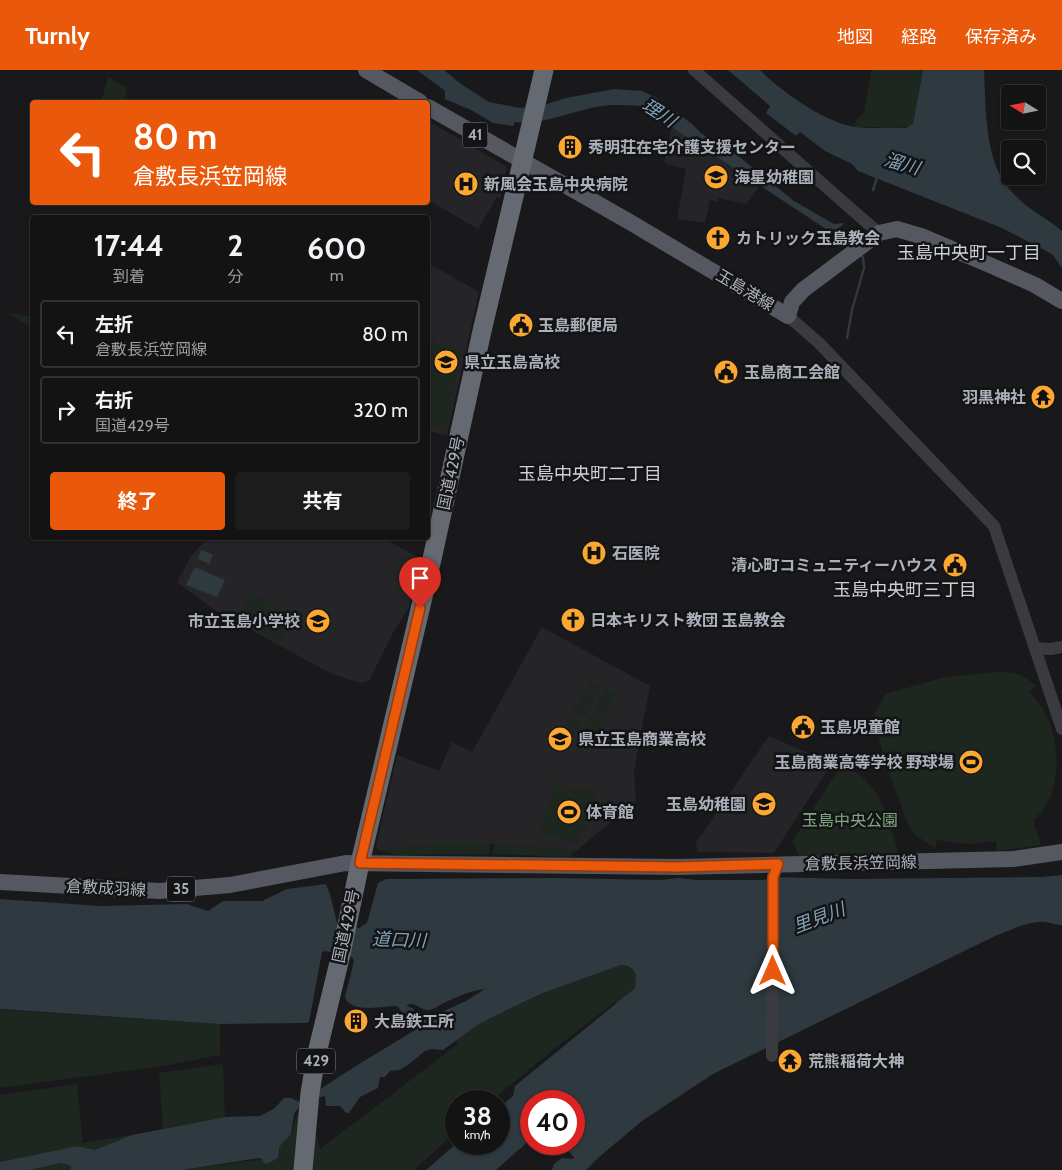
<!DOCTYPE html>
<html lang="ja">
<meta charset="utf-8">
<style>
:root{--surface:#131314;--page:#1c1c1d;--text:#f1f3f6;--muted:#9d9ea0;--line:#323234;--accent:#ea580c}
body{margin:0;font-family:Cabin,"Noto Sans JP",sans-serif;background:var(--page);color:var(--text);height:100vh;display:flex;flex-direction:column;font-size:19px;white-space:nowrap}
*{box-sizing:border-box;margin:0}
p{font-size:16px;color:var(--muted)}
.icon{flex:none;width:28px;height:28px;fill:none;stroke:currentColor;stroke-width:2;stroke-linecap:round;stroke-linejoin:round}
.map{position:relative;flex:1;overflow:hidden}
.details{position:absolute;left:30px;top:145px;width:400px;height:325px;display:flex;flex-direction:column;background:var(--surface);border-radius:5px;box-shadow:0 1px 4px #0004,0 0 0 1px var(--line)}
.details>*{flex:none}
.banner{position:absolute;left:30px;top:30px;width:400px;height:105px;border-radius:5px;box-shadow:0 1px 4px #0004,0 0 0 1px var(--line);background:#ea580c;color:#fff;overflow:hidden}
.needle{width:32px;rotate:280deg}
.fabs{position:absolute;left:1001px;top:15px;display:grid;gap:10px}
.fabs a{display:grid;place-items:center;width:45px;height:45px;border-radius:5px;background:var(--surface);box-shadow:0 1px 4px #0004,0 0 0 1px var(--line);font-size:25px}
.speed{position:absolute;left:445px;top:1020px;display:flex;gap:10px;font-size:25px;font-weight:700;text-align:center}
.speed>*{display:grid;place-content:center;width:65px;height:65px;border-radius:50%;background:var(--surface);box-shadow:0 1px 4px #0004,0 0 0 1px var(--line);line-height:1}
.speed small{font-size:12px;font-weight:400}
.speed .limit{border:8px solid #d22;background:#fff;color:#111}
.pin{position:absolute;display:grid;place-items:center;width:42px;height:42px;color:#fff;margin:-51px -21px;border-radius:50% 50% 50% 0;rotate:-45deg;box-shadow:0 0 5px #0007}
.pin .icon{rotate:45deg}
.me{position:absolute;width:55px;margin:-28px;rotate:0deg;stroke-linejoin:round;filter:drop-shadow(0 0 4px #0008)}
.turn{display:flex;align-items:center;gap:18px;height:105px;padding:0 20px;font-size:22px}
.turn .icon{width:65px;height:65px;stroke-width:2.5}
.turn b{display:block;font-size:35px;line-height:42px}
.eta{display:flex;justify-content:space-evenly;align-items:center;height:85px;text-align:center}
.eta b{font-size:30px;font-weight:700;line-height:35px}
.button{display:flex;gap:10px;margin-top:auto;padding:10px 20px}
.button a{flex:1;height:58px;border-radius:5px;background:var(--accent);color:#fff;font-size:20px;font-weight:700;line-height:58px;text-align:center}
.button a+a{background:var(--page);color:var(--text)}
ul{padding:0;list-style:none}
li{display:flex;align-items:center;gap:15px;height:68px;margin:0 10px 8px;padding:0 10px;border:2px solid var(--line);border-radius:5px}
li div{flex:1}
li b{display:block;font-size:19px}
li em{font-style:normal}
header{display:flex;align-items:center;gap:30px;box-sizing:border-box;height:70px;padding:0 25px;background:var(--accent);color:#fff}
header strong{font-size:24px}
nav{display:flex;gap:28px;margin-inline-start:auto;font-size:18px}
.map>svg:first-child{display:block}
.built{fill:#252528}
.green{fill:#1e271f}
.water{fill:#2e3940}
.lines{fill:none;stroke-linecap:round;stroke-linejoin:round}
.stream{stroke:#2e3940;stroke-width:2.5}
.minor{stroke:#3a3b40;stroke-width:12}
.major{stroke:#555860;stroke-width:16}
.highway{stroke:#656a72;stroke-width:19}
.route-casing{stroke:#983908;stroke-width:12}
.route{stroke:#ea580c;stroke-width:9}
.labels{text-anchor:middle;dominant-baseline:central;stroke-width:5;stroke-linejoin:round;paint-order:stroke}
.shield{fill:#141416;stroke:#7e828a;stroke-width:1}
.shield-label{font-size:15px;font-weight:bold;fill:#abb1bb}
.poi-label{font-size:16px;font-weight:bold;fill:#abb1bb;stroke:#141416;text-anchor:start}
.street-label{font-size:16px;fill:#abb1bb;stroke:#141416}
.park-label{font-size:16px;fill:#81a781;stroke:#141416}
.water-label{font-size:18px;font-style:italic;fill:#80a2b8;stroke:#141416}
.neighbourhood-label{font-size:18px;fill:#ccd0d7;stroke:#141416}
</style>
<header>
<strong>Turnly</strong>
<nav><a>地図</a><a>経路</a><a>保存済み</a></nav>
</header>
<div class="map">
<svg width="1062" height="1100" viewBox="0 0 1062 1100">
<rect width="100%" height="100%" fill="#19191b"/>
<!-- built -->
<g class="built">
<polygon points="428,51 507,97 500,129 497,127 478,159 428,130"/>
<polygon points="672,56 760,115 746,134 718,128 717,132 710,130 705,153 677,149 686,99 667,94 664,91"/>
<polygon points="428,193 479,222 447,365 428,361"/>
<polygon points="208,468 383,468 416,486 409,537 393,563 369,611 360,613 332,604 213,539 177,512 191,486"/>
<polygon points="542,557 650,616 634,701 636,731 576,781 481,773 442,773 380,781 376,777 397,685 439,701 452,672 472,682"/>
<polygon points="769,666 832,693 774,783 698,782 695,774"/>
</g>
<!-- green -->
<g class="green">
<polygon points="871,0 923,0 913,54 910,57 854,57 857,48 862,46 864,42"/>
<polygon points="108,7 127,18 124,32 101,32"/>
<polygon points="11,243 32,247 32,258 11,245"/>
<polygon points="428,272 462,278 446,359 428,355"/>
<polygon points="250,522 294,547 280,572 237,547"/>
<path d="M997,602C1015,602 1022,603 1036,616L1029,621C1035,628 1041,635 1045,643C1062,673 1062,728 1033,750L1041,775L997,781L996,771L969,774L937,770L935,778L914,764L908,754L886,695L873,646L886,624L945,607Z"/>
<polygon points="590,610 601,616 596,625 585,619"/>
<polygon points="606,618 616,624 604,647 593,641"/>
<polygon points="583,622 595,628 584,648 572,642"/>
<polygon points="591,645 602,650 587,678 576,672"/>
<polygon points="570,646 581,652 572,669 561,663"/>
<path d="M842,694C883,715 887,745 899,785L800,787L792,772Z"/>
<polygon points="555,713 575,721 581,716 598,723 586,761 581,763 578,774 538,762"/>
<polygon points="442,773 490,773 489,784 398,785 380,781"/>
<polygon points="494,774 576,781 570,787 493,784"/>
<polygon points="621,895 632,898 636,904 635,918 617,933 616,931 554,979 491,1031 456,1031 456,1062 414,1100 312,1100 316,1065 320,1079 458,974 456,970 479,954 517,935 543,923"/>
<polygon points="0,940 220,954 220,985 163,996 0,1018"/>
<polygon points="223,994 225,1047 163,1059 159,1003"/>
<polygon points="77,1014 83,1073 132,1065 95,1080 77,1076 0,1092 0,1025"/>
<polygon points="300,1036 295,1100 182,1100 279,1087 280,1076 291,1064"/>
<polygon points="61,1093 71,1096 71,1100 29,1100"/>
</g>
<!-- water -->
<g class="water">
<path d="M417,0H444L461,14L489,32L520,38L544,35L566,28L614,19L642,21L655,27L692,54L701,63L722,77L737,85L794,131L834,154L843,153L844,154L832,163L640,36C625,35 611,34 596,37C565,43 548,54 515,52L513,56L493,53L471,40L445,29V21Z"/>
<path d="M728,0H760C782,22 824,52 855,57C872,59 889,57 906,58L913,54L923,0H984C986,37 984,92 1011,121C1025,138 1046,147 1062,161V198L1052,184L1002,158L858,101L852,94L825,81L800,62L796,66L766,43L770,36Z"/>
<polygon points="201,480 213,485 209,494 198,489"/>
<polygon points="195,497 225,510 217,527 186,515"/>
<path d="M1062,805V855C1056,855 1052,853 1046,852C1030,850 1011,860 995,866L713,1004L642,1051L599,1087L586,1100H552L554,1094L562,1088L573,1089L574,1087L565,1078V1074H574V1064L581,1052L578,1043L574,1039V1031H531V1069L496,1100H426L456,1074H499V1038L513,1026L515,1016L635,918L636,904C632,897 629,896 621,895L543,923L517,935L479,954L443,980L432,979L425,981L408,995L399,1000L390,1001L385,1007H380L378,1018L360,1027L349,1043H346L340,1036H326L325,1026L317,1028L300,1036L294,1044L291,1064L280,1076L278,1088L267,1094L264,1093L262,1089L259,1088L182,1100H71V1096L61,1093L29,1100H0V1092L77,1076L95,1080L132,1065L225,1047L260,1046L275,1038L284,1028H291L300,1032L359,994L412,962L414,960L413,955L466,931L485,919C472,920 456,927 444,933C440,935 434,939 429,940C420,941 416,931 407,935V936L414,939L412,945L410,947L405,946L397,936C383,936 350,944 345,927L354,891L352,887L325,881L322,882L309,952L305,953L220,954L0,939V829L101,836L187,834L208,841L223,831H262L287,819L326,814L330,824L337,853L359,858L367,853L378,813L386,809L557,808L660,810L678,808L698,810H764L773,807L852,809L1042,807Z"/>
</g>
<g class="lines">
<!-- stream -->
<g class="stream">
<polyline points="873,120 878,105"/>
<polyline points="834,159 851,177"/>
<polyline points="847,268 852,240 864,198 863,188 861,185"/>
</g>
<!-- minor -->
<g class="minor">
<path d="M694,0C756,54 816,109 879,163"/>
<polyline points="788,246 819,273 994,456 1062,659"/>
<polyline points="1036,578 1051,579 1062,577"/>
<polyline points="772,986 773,807 778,794"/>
</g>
<!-- major -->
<g class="major">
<polyline points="366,0 420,32"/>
<polyline points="428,37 628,151 788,246 792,232 803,220 879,163 897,159 924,167 992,196 1035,215 1062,231"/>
<polyline points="0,812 159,821 230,815 346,793 678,797 1013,789 1062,782"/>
</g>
<!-- highway -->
<polyline class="highway" points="303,1100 310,1023 316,987 341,884 360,793 432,489 482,261 544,0"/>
</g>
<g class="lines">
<defs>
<polyline id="route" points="420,538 360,793 678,797 778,794 773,807 773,901"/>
</defs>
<!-- route casing -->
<use href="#route" class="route-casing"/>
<!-- route -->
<use href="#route" class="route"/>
</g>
<!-- icons -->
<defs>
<symbol id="building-disc" viewBox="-11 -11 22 22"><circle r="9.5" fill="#fba731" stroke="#141416"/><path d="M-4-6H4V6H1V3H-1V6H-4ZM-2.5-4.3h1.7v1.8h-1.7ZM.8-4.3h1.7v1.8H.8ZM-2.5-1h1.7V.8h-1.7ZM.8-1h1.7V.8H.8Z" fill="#111"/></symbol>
<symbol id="school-disc" viewBox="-11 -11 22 22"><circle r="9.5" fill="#fba731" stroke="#141416"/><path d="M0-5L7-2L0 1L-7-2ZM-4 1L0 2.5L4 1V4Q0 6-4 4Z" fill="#111"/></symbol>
<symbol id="hospital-disc" viewBox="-11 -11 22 22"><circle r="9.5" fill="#fba731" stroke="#141416"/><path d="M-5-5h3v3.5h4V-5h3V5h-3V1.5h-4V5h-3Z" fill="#111"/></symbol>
<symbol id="church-disc" viewBox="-11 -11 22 22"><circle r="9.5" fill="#fba731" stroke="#141416"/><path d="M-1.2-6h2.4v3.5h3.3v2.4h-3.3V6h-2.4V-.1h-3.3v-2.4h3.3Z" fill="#111"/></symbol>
<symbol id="civic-disc" viewBox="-11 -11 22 22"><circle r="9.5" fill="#fba731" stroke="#141416"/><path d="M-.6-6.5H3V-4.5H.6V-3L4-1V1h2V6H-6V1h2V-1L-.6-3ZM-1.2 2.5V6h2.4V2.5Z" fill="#111"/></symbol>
<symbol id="temple-disc" viewBox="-11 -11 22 22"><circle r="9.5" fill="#fba731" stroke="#141416"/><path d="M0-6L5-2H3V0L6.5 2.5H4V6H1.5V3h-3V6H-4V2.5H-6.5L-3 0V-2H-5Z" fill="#111"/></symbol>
<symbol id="stadium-disc" viewBox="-11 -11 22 22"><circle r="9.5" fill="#fba731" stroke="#141416"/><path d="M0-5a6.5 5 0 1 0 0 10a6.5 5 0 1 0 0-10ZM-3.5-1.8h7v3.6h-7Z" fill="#111"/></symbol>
</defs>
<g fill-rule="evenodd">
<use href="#building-disc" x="556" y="63" width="28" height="28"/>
<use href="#school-disc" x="702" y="93" width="28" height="28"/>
<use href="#hospital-disc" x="452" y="100" width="28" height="28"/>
<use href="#church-disc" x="704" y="154" width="28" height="28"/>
<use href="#civic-disc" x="507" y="241" width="28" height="28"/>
<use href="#school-disc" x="432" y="278" width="28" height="28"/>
<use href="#civic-disc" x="712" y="288" width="28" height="28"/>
<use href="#temple-disc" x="1029" y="313" width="28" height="28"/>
<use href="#hospital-disc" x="580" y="469" width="28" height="28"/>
<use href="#civic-disc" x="941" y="481" width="28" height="28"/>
<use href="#church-disc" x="559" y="536" width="28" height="28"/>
<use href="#school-disc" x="304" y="537" width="28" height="28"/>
<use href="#civic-disc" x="789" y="643" width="28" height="28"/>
<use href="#school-disc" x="546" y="655" width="28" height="28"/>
<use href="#stadium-disc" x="957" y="678" width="28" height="28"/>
<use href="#school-disc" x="750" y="720" width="28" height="28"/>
<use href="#stadium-disc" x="555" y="728" width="28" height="28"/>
<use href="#building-disc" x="342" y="937" width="28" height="28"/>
<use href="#temple-disc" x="776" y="977" width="28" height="28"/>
</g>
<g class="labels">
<!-- shield labels -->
<g class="shield">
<rect x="462.5" y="52.5" width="25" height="25" rx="4"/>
<rect x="167" y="806.5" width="28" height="25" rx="4"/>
<rect x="297" y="978.5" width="38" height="25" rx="4"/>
</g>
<g class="shield-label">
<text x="475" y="65">41</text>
<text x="181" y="819">35</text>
<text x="316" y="991">429</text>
</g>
<!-- poi labels -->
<g class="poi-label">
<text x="588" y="77">秀明荘在宅介護支援センター</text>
<text x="734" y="107">海星幼稚園</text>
<text x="484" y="114">新風会玉島中央病院</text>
<text x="736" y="168">カトリック玉島教会</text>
<text x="538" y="255">玉島郵便局</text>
<text x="464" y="292">県立玉島高校</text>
<text x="744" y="302">玉島商工会館</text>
<text x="1026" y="327" text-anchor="end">羽黒神社</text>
<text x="612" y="483">石医院</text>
<text x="938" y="495" text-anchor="end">清心町コミュニティーハウス</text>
<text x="590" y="550">日本キリスト教団 玉島教会</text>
<text x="300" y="551" text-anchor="end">市立玉島小学校</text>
<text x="820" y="657">玉島児童館</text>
<text x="578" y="669">県立玉島商業高校</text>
<text x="954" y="692" text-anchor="end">玉島商業高等学校 野球場</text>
<text x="746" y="734" text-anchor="end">玉島幼稚園</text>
<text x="586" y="742">体育館</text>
<text x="374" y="951">大島鉄工所</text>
<text x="808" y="991">荒熊稲荷大神</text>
</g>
<!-- street labels -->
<g class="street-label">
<text transform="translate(745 220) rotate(31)">玉島港線</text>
<text transform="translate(451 403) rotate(-78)">国道429号</text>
<text transform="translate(861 793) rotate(-1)">倉敷長浜笠岡線</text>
<text transform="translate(106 818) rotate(3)">倉敷成羽線</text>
<text transform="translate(346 856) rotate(-78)">国道429号</text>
</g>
<!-- park labels -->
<g class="park-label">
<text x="850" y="750">玉島中央公園</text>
</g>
<!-- water labels -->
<g class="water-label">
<text transform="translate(659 43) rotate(33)">理川</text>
<text transform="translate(902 94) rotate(16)">溜川</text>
<text transform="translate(819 848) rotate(-21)">里見川</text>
<text transform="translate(399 870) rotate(2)">道口川</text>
</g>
<!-- neighbourhood labels -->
<g class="neighbourhood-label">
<text x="969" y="183">玉島中央町一丁目</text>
<text x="590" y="404">玉島中央町二丁目</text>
<text x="905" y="520">玉島中央町三丁目</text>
</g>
</g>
</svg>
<div class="fabs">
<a><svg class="needle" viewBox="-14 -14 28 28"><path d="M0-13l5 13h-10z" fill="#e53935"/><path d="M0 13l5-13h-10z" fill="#9d9ea0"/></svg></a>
<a><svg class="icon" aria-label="search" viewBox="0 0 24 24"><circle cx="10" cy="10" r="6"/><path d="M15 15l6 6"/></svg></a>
</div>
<div class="speed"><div>38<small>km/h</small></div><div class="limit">40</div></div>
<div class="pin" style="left:420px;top:538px;background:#d93025"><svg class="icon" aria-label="arrive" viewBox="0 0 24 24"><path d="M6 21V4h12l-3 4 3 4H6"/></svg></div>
<svg class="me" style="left:773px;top:901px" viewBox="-20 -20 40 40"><path d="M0-17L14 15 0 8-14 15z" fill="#ea580c" stroke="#fff" stroke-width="4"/></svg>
<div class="banner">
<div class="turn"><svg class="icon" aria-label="left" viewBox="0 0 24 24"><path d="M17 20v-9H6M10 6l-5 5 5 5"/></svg><div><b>80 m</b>倉敷長浜笠岡線</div></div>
</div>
<section class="details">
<div class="eta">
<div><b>17:44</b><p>到着</p></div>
<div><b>2</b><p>分</p></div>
<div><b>600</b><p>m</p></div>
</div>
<ul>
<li><svg class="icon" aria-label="left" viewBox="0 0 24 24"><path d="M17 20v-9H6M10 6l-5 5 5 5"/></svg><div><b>左折</b><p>倉敷長浜笠岡線</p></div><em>80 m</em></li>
<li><svg class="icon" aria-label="right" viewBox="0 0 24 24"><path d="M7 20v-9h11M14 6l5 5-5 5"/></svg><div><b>右折</b><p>国道429号</p></div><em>320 m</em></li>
</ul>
<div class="button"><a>終了</a><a>共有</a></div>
</section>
</div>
